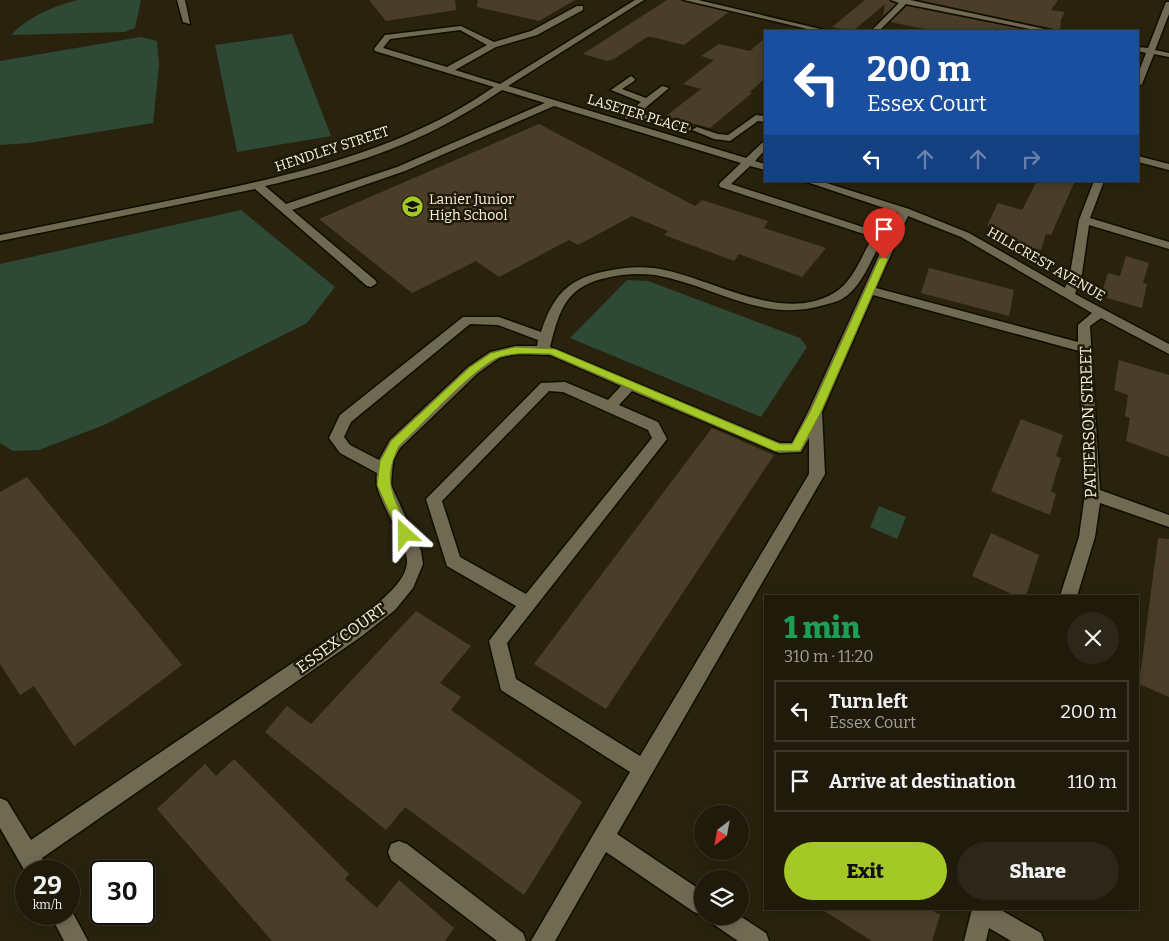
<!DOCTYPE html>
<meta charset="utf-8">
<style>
:root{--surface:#1f1a0a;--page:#2c2718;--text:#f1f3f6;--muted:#a1a19c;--line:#3c382b;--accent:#a4c825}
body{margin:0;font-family:Bitter,serif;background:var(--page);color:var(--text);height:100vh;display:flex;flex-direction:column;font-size:19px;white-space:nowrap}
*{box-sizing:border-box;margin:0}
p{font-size:16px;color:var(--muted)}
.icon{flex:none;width:28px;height:28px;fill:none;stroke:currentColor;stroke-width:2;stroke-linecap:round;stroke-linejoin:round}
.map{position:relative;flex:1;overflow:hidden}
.sheet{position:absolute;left:764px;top:595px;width:375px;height:315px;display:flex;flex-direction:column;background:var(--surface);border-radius:0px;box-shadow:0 2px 12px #0003,0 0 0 1px var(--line)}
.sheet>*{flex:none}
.guide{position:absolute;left:764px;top:30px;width:375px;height:152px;border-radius:0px;box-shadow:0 2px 12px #0003,0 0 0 1px var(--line);background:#1a4fa0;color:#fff;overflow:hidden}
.needle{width:32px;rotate:211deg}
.tools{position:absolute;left:694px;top:805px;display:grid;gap:10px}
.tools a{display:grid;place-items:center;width:55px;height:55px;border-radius:50%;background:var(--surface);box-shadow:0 2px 12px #0003,0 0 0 1px var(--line);font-size:25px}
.speed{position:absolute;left:15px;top:860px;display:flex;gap:10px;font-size:25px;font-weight:700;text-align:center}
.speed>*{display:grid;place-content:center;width:65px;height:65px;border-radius:50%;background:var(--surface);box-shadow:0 2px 12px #0003,0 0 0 1px var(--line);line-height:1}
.speed small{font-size:12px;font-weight:400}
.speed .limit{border:2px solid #111;border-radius:8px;background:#fff;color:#111}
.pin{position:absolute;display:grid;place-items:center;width:42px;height:42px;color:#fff;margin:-51px -21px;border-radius:50% 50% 50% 0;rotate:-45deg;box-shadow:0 0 5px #0007}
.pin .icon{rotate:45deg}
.me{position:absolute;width:55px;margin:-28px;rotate:336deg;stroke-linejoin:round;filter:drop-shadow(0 0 4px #0008)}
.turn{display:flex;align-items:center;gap:18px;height:105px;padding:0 20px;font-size:22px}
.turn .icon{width:65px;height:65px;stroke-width:2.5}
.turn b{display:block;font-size:35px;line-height:42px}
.lanes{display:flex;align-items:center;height:48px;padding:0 20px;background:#0003;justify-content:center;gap:25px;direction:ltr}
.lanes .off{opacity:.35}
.round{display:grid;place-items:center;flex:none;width:52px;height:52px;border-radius:26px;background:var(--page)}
.overview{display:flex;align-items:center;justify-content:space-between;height:85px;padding:0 20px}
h1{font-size:30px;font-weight:800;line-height:38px;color:#1e9e55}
.action{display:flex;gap:10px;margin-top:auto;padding:10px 20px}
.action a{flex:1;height:58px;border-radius:30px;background:var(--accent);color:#111;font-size:20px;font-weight:800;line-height:58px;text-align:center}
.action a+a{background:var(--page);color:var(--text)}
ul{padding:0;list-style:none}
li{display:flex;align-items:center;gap:15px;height:62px;margin:0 10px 8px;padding:0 10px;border:2px solid var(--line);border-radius:0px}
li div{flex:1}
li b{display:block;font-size:19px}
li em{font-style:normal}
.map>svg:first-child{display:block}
.green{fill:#2e4936}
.building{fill:#4a3e2a}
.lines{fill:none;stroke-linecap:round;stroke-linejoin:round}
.minor-casing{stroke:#120c00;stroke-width:3}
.minor{fill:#716a53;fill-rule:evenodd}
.route{fill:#a4c825;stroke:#6b8218}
.labels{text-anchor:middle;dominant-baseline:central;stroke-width:5;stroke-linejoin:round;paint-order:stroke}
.far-street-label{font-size:14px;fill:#f7f3e5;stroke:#201905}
.far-poi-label{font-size:14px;fill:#f7f3e5;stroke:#201905;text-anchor:start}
.street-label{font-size:16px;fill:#f7f3e5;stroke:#201905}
</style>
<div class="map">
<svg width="1169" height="941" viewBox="0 0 1169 941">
<rect width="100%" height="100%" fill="#29230e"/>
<!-- green -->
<g class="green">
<path d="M77,0H141L135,28L124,32L11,35C29,16 52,7 77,0Z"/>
<polygon points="292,34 331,136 237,152 215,45"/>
<polygon points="141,37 157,41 159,65 153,123 29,143 0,145 0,61"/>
<polygon points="241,210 335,287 307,323 104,425 39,450 13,451 0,443 0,264"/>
<polygon points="627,280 648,281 800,338 807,347 761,417 570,338"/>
<polygon points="879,506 906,517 897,539 870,527"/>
</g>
<!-- building -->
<g class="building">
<polygon points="369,0 455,0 456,10 386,21"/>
<polygon points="478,0 575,0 539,21 477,7"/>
<polygon points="667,0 678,0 729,12 684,45 652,37 647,37 614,59 607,61 583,54"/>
<polygon points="865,0 889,0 896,4 883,16 885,4 853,31 832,27"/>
<polygon points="919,0 1058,0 1051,10 1065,12 1061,19 1060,31 1056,31 1054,29"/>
<polygon points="907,6 1032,31 935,31 890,22"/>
<polygon points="765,38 765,78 750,92 752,93 710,128 666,116 701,89 683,84 714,60 701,56 719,44 750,51"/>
<polygon points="539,124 695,206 702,200 768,221 764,228 826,248 802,277 739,254 734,261 664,235 668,231 632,216 578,245 569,240 499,277 476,261 412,293 319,219"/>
<polygon points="1037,181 1075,181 1051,235 1046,234 1041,250 1011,242 1012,238 997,234 999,229 987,226 998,203 1022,210"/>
<polygon points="1126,256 1149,263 1143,283 1147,284 1142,308 1107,298 1108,294 1102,292 1108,273 1120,276"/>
<polygon points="929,268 1014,290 1009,316 921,293"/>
<polygon points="1119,360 1169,375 1169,457 1126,441 1130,418 1125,416 1128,395 1114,390"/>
<polygon points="1021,419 1063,435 1056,456 1061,458 1051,491 1056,494 1050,515 991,491"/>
<polygon points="712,428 774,455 606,709 534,664"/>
<polygon points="27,477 182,665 74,746 34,686 20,695 0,664 0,492"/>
<polygon points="991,533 1039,555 1026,596 1016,596 972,576"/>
<polygon points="1158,538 1169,539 1169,697 1139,684"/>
<polygon points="416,611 471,646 440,683 461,697 451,710 582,802 524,895 405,807 386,830 265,732 287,706 311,724"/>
<polygon points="234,759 349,874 345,879 377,908 399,880 454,928 445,941 272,941 157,809 205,764 216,776"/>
<polygon points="821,909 929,909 940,915 932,941 872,941"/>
</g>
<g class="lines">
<defs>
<g id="minor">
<polygon points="177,0 185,0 190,24 183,22"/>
<path d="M635,0H644L508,86L746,158L762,143L765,142V150L755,161L765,164V170L750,166L731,184L878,232L894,215L899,213L804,181H820L909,209L969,233L1065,288L1070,274L1079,220L1094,181H1104L1090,218L1169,242V249L1089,225L1082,274L1075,294L1169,344V354L1101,318L1090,326L1100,490L1169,515V527L1100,503L1095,537L1077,596H1060L1079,537L1085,494L1079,351L873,295L822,412L825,474L617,834L702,891V915L694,912L606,852L555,941H531L630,772L501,690L489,641L516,606L447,566L426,499L541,383L565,382L608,400L621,386L550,355L515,354L499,358L478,373L400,448L393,461L391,485L421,551L423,564L413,588L395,610L362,636L42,858L48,871H26V873L0,828V798L7,801L31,840L350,624C367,611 405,587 407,563C408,548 392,523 386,509C380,495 375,488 377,473L340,453L329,438L340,415L463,317H499L541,332C552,298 566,280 602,272C620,268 636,266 654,268C710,276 780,325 834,293C854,281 861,256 873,237L720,187L719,185L720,183L741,163L554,106L405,171L292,210L375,280L377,283L371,287L367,286L255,189L0,241V235C56,224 111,212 167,201C265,181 364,161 452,113C467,105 480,96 494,87L375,51L374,49L385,35L461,26L494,42L531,31L577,6H583V10L537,35L496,47L455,70L500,84ZM460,30L487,45L447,67L383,48L390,39ZM502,90L545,103L397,167L286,204L265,186C331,171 401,151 460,116C475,108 488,99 502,90ZM908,216L961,237L1092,313L1078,325V342L876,288ZM890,231L808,412L792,443H780L550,347C554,331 558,314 567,301C576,288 591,281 606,278C622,274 638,273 655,275C714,285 762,324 824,305C830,303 837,302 842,299C867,284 871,251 890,231ZM470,324L498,325L538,340L537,346H515L490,352L468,367L390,440L379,460L350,445L344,437L351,422ZM549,391L563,392L648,430L652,438L526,594L460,557L442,501ZM632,391L779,453L801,452L809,438V474L640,756L516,679L507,643L667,439L658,422L619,405Z"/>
<polygon points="684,0 698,0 829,31 816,31"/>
<polygon points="891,0 910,0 1054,31 1040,31 906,4 879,31 871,31 899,3"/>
<polygon points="1166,2 1169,2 1169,14 1155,50 1169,53 1169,57 1154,54 1142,84 1138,86 1138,74 1146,53 1138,51 1138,47 1148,48"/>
<polygon points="631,76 635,79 634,81 622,89 646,98 662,86 669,88 639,113 691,126 691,130 688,131 634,117 625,119 625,115 641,102 611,90"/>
<polygon points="756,115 765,116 765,122 758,121 730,141 714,139 692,130 697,127 718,134 728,135"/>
<polygon points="1138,156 1169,164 1169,170 1138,162"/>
<polygon points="399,841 407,844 523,933 526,941 497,941 391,860 388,852 391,844"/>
<polygon points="69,906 88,941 64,941 50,914 69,914"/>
<polygon points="972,909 999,909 1041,933 1044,941 1011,941 989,928 986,941 964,941"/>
<polygon points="710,916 740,916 766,933 769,941 738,941 713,924"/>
</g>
</defs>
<!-- minor casing -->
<use href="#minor" class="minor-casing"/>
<!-- minor -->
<use href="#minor" class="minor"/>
</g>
<!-- route -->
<path class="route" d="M884,256L888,259L821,412L800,451H775L550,354C533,354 517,352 500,357C476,365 421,426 399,446C380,484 396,500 411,534L410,538H401L377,485L380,461L391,441L470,367L491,353L515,347L555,349L780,444H792L810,412L879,259Z"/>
<!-- icons -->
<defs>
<symbol id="school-disc" viewBox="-11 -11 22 22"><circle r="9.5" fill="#a4c825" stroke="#201905"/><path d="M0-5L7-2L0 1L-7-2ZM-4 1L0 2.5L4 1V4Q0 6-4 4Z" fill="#111"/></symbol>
</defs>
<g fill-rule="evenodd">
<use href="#school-disc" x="400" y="194" width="25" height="25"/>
</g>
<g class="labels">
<!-- far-street labels -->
<g class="far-street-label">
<text transform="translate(638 114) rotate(17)">LASETER PLACE</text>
<text transform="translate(332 149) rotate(-18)">HENDLEY STREET</text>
<text transform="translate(1046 264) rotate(30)">HILLCREST AVENUE</text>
</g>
<!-- far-poi labels -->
<g class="far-poi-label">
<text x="429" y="199">Lanier Junior<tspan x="429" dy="16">High School</tspan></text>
</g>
<!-- street labels -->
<g class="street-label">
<text transform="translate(1088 422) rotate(-92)">PATTERSON STREET</text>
<text transform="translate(341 638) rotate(-36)">ESSEX COURT</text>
</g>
</g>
</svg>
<div class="tools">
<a><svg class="needle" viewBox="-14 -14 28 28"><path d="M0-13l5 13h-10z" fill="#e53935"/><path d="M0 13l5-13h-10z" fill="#a1a19c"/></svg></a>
<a><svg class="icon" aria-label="layers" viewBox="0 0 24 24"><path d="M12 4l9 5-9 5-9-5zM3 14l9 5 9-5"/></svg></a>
</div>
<div class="speed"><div>29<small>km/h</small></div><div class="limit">30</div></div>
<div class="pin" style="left:884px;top:259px;background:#d93025"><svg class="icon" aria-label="arrive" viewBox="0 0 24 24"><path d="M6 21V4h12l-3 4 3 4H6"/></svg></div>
<svg class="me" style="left:405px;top:534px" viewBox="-20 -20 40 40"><path d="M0-17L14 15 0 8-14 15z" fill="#a4c825" stroke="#fff" stroke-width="4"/></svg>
<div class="guide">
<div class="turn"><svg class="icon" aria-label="left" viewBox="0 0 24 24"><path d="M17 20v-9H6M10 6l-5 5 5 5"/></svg><div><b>200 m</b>Essex Court</div></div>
<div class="lanes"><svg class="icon" aria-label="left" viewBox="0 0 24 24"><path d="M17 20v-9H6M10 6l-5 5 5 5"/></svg><svg class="icon off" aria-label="ahead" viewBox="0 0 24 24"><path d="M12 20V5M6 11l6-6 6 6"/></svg><svg class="icon off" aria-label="ahead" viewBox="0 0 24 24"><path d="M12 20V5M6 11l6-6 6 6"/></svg><svg class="icon off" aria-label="right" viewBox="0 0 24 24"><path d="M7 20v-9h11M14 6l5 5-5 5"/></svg></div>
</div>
<section class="sheet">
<div class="overview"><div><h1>1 min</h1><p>310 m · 11:20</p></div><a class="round"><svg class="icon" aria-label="close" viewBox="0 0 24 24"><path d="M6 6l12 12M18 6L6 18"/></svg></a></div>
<ul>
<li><svg class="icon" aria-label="left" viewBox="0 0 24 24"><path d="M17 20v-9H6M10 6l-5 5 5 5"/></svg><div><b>Turn left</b><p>Essex Court</p></div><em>200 m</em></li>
<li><svg class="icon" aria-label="arrive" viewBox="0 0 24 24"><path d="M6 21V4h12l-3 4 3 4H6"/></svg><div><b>Arrive at destination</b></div><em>110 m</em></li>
</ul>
<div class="action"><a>Exit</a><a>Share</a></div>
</section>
</div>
